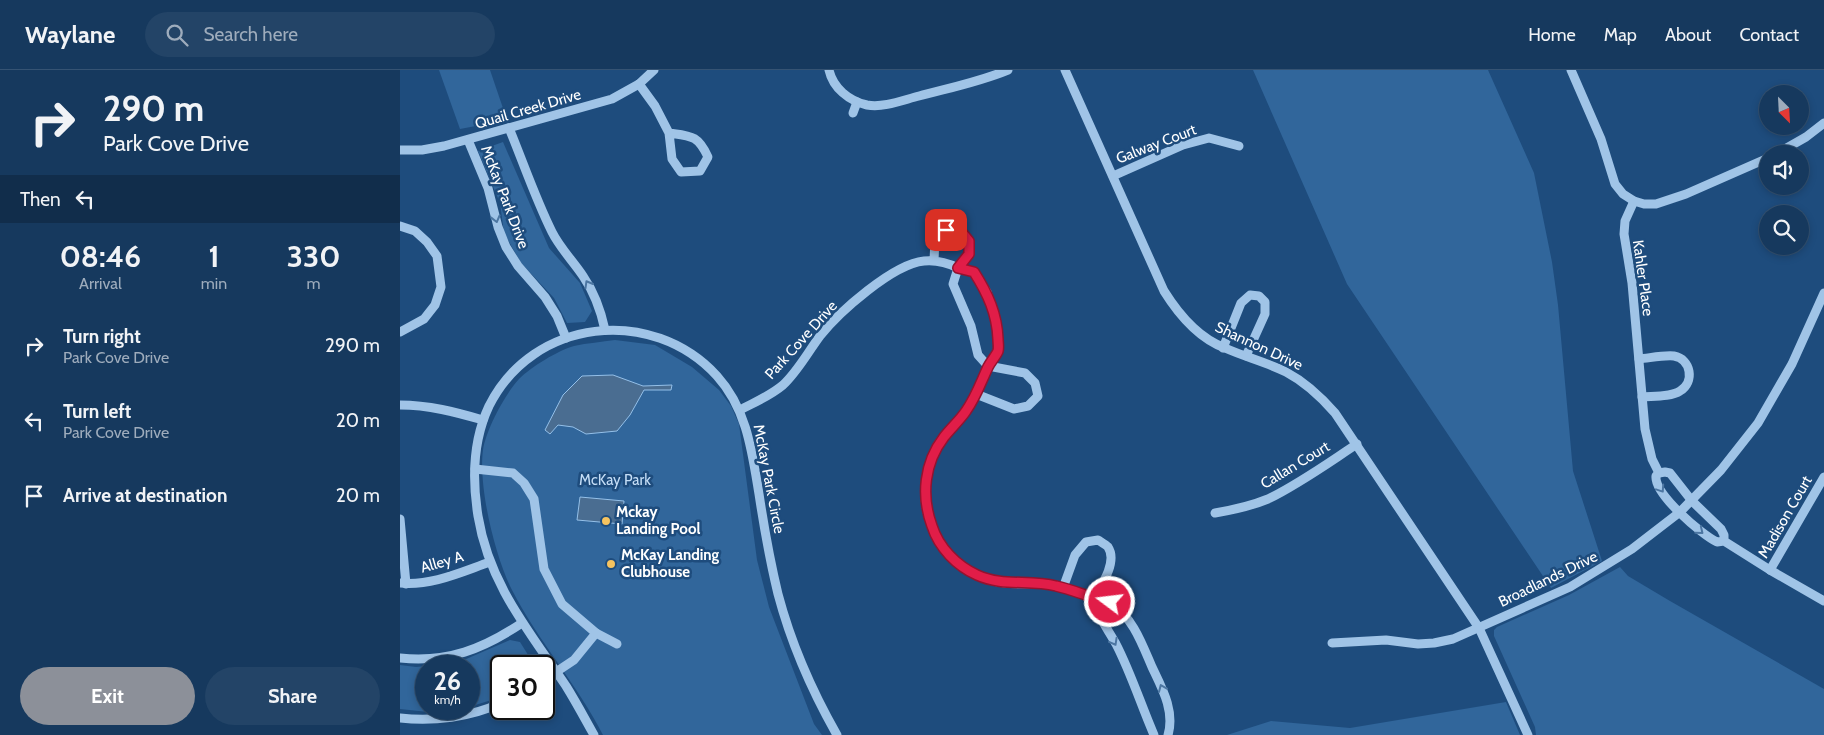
<!DOCTYPE html>
<style>
:root{--surface:#16395e;--page:#234467;--text:#f1f3f6;--muted:#9eacbc;--line:#355373;--accent:#8c9099}
body{margin:0;font-family:Cabin,sans-serif;background:var(--page);color:var(--text);height:100vh;display:flex;flex-direction:column;font-size:19px;white-space:nowrap}
*{box-sizing:border-box;margin:0}
p{font-size:16px;color:var(--muted)}
.icon{flex:none;width:28px;height:28px;fill:none;stroke:currentColor;stroke-width:2;stroke-linecap:round;stroke-linejoin:round}
.map{position:relative;flex:1;overflow:hidden}
.sheet{display:flex;flex-direction:column;background:var(--surface);width:400px}
.sheet>*{flex:none}
.top-card{background:#16395e;color:var(--text);overflow:hidden}
.needle{width:32px;rotate:156deg}
.buttons{position:absolute;left:1359px;top:15px;display:grid;gap:10px}
.buttons a{display:grid;place-items:center;width:50px;height:50px;border-radius:50%;background:var(--surface);box-shadow:0 2px 8px #0003,0 0 0 1px var(--line);font-size:25px}
.speed{position:absolute;left:15px;top:585px;display:flex;gap:10px;font-size:25px;font-weight:700;text-align:center}
.speed>*{display:grid;place-content:center;width:65px;height:65px;border-radius:50%;background:var(--surface);box-shadow:0 2px 8px #0003,0 0 0 1px var(--line);line-height:1}
.speed small{font-size:12px;font-weight:400}
.speed .limit{border:2px solid #111;border-radius:8px;background:#fff;color:#111}
.pin{position:absolute;display:grid;place-items:center;width:42px;height:42px;color:#fff;margin:-21px;border-radius:10px;box-shadow:0 2px 8px #0006}
.me{position:absolute;width:55px;margin:-28px;rotate:285deg;stroke-linejoin:round;filter:drop-shadow(0 0 4px #0008)}
.turn{display:flex;align-items:center;gap:18px;height:105px;padding:0 20px;font-size:22px}
.turn .icon{width:65px;height:65px;stroke-width:2.5}
.turn b{display:block;font-size:35px;line-height:42px}
.then{display:flex;align-items:center;height:48px;padding:0 20px;background:#0003;gap:10px;font-size:19px}
.eta{display:flex;justify-content:space-evenly;align-items:center;height:85px;text-align:center}
.eta b{font-size:30px;font-weight:800;line-height:35px}
.action{display:flex;gap:10px;margin-top:auto;padding:10px 20px}
.action a{flex:1;height:58px;border-radius:30px;background:var(--accent);color:#fff;font-size:20px;font-weight:800;line-height:58px;text-align:center}
.action a+a{background:var(--page);color:var(--text)}
ul{padding:0;list-style:none}
li{display:flex;align-items:center;gap:15px;height:75px;padding:0 20px}
li div{flex:1}
li b{display:block;font-size:19px}
li em{font-style:normal}
header{display:flex;align-items:center;gap:30px;box-sizing:border-box;height:70px;padding:0 25px;background:var(--surface);border-bottom:1px solid var(--line)}
header strong{font-size:24px}
nav{display:flex;gap:28px;margin-inline-start:auto;font-size:18px}
.search{width:350px;height:45px;background:var(--page);display:flex;align-items:center;gap:12px;box-sizing:border-box;padding:0 18px;border-radius:28px;color:var(--muted);font-size:19px}
main{display:flex;flex:1;min-height:0}
.map>svg:first-child{display:block}
.green{fill:#31669b}
.water{fill:#4a6d91;stroke:#94c0e9}
.lines{fill:none;stroke-linecap:round;stroke-linejoin:round}
.minor{stroke:#a0c4e7;stroke-width:9}
.oneway{stroke:#4c76a2}
.route-casing{stroke:#92132f;stroke-width:12}
.route{stroke:#e11d48;stroke-width:9}
.poi-dot{fill:#f6c35f;stroke:#1e4c7d;stroke-width:2}
.labels{text-anchor:middle;dominant-baseline:central;stroke-width:5;stroke-linejoin:round;paint-order:stroke}
.street-label{font-size:15px;fill:#fff;stroke:#1e4c7d}
.park-label{font-size:15px;fill:#c4ddf6;stroke:#1e4c7d}
.poi-label{font-size:15px;font-weight:bold;fill:#fff;stroke:#1e4c7d;text-anchor:start}
</style>
<header>
<strong>Waylane</strong>
<div class="search"><svg class="icon" aria-label="search" viewBox="0 0 24 24"><circle cx="10" cy="10" r="6"/><path d="M15 15l6 6"/></svg>Search here</div>
<nav><a>Home</a><a>Map</a><a>About</a><a>Contact</a></nav>
</header>
<main>
<section class="sheet">
<div class="top-card">
<div class="turn"><svg class="icon" aria-label="right" viewBox="0 0 24 24"><path d="M7 20v-9h11M14 6l5 5-5 5"/></svg><div><b>290 m</b>Park Cove Drive</div></div>
<div class="then">Then<svg class="icon" aria-label="left" viewBox="0 0 24 24"><path d="M17 20v-9H6M10 6l-5 5 5 5"/></svg></div>
</div>
<div class="eta">
<div><b>08:46</b><p>Arrival</p></div>
<div><b>1</b><p>min</p></div>
<div><b>330</b><p>m</p></div>
</div>
<ul>
<li><svg class="icon" aria-label="right" viewBox="0 0 24 24"><path d="M7 20v-9h11M14 6l5 5-5 5"/></svg><div><b>Turn right</b><p>Park Cove Drive</p></div><em>290 m</em></li>
<li><svg class="icon" aria-label="left" viewBox="0 0 24 24"><path d="M17 20v-9H6M10 6l-5 5 5 5"/></svg><div><b>Turn left</b><p>Park Cove Drive</p></div><em>20 m</em></li>
<li><svg class="icon" aria-label="arrive" viewBox="0 0 24 24"><path d="M6 21V4h12l-3 4 3 4H6"/></svg><div><b>Arrive at destination</b></div><em>20 m</em></li>
</ul>
<div class="action"><a>Exit</a><a>Share</a></div>
</section>
<div class="map">
<svg width="1424" height="665" viewBox="0 0 1424 665">
<rect width="100%" height="100%" fill="#1e4c7d"/>
<!-- green -->
<g class="green">
<polygon points="39,0 90,0 107,50 60,59"/>
<polygon points="853,0 1088,0 1134,103 1152,192 1158,235 1173,401 1202,491 1151,518 947,214"/>
<polygon points="103,72 149,178 180,213 192,241 185,252 167,253 154,228 121,193 104,163 100,133 78,81"/>
<path d="M215,270L255,275L292,297L319,320L331,336L339,354L357,490L369,537L414,654L422,665H203C177,614 138,571 112,520C95,487 78,416 83,380C86,360 105,324 119,309C131,297 157,281 174,276C187,273 202,272 215,270Z"/>
<polygon points="1220,497 1228,506 1270,531 1424,619 1424,665 1136,665 1135,657 1094,566 1094,560 1097,557 1169,525"/>
<polygon points="110,570 120,572 135,596 101,596 101,627 69,637 69,596 26,596 26,639 51,639 28,642 0,639 0,595 16,597 57,593"/>
<polygon points="1106,632 1120,665 827,665 871,651 950,658"/>
</g>
<!-- water -->
<g class="water">
<polygon points="213,305 243,316 272,315 271,320 244,320 230,345 217,361 186,364 173,357 158,355 150,364 145,360 163,325 182,306"/>
<polygon points="180,427 224,431 222,454 177,450"/>
</g>
<g class="lines">
<!-- minor -->
<g class="minor">
<path d="M429,0C433,18 449,31 467,35C484,38 503,30 519,26C549,18 579,12 608,0"/>
<path d="M665,0L764,221C779,245 798,268 825,278C845,287 866,292 886,302C905,312 921,327 935,343L1079,558L1128,665"/>
<polyline points="1171,0 1201,69 1215,114 1223,124 1234,131 1244,134 1256,134 1286,124 1368,88"/>
<path d="M239,14L255,36L269,63L272,89L281,102L300,101L308,87C298,65 291,66 269,63"/>
<polyline points="453,43 457,32"/>
<path d="M109,58C123,92 136,130 152,162C160,178 173,191 183,206C194,222 201,241 205,260"/>
<polyline points="68,70 88,118 98,157 106,177 118,196 145,227 157,246 166,268"/>
<polyline points="0,80 22,80 44,76 212,29 239,14 254,0"/>
<polyline points="1376,84 1406,67 1424,53"/>
<polyline points="713,106 783,75 809,68 839,76"/>
<polyline points="1234,131 1225,151 1224,164 1232,213 1245,359 1252,389 1259,403"/>
<polyline points="0,156 15,161 27,172 37,186 41,217 35,235 24,249 0,262"/>
<polygon points="558,198 574,203 587,222 597,254 599,280 588,296 578,285 571,256 553,214"/>
<polyline points="823,278 841,233 850,225 859,226 865,232 865,244 846,286"/>
<path d="M1239,289C1250,288 1263,285 1274,286C1291,289 1295,312 1280,321C1271,327 1253,326 1242,327"/>
<path d="M576,324L614,339L628,336L638,326L635,313L625,303L588,296C583,312 576,327 567,340C560,350 551,357 544,366C534,378 528,395 526,411C523,431 528,452 538,469C552,493 578,510 605,513C622,515 638,512 654,515C667,518 679,523 690,528C697,530 706,530 712,534C733,548 742,574 752,597C762,618 775,641 768,665"/>
<path d="M0,335C29,335 55,342 83,350"/>
<path d="M340,340C355,332 370,326 383,315C398,301 408,282 420,266C439,242 493,194 524,191C535,190 548,193 558,198L569,184V171L560,160H546L535,168L534,191"/>
<polyline points="75,399 113,403 124,413 134,429 144,499 162,534 196,563"/>
<path d="M815,443C833,440 851,436 868,429C899,414 928,393 957,374"/>
<polyline points="0,449 6,514"/>
<path d="M1324,471V465L1321,459L1292,431L1270,403L1265,402L1259,403L1256,406C1254,424 1302,465 1317,472L1324,471L1370,500L1424,531"/>
<polyline points="1370,500 1424,407"/>
<path d="M0,513C32,516 61,502 90,492"/>
<path d="M663,518L675,485L686,472L698,470C701,472 706,475 708,477C718,492 701,516 693,529C698,547 707,558 716,574C731,603 741,635 754,665"/>
<polyline points="932,573 986,570 1018,574 1034,573 1053,569 1170,517 1232,479 1280,442 1321,400 1358,353 1392,294 1424,223"/>
<path d="M0,588C48,593 83,579 122,553"/>
<polyline points="144,610 174,590 196,563 217,574"/>
<path d="M0,648C33,652 71,647 101,633"/>
<path d="M194,665C185,649 176,632 166,616C129,561 89,514 78,446C72,409 73,370 89,336C133,248 252,235 317,306C347,339 352,382 359,424C364,457 370,491 378,524C391,573 412,621 437,665"/>
</g>
</g>
<!-- one-way arrows -->
<defs><path id="oneway-chevron" d="M-2-3.5L2.5 0L-2 3.5" fill="none" stroke-width="1.6" stroke-linecap="round" stroke-linejoin="round" transform="scale(1.25)"/></defs>
<g class="oneway">
<use href="#oneway-chevron" transform="translate(96 149) rotate(76)"/>
<use href="#oneway-chevron" transform="translate(188 214) rotate(-120)"/>
<use href="#oneway-chevron" transform="translate(1261 419) rotate(56)"/>
<use href="#oneway-chevron" transform="translate(1300 461) rotate(39)"/>
<use href="#oneway-chevron" transform="translate(714 572) rotate(61)"/>
<use href="#oneway-chevron" transform="translate(762 618) rotate(-113)"/>
</g>
<g class="lines">
<defs>
<path id="route" d="M546,160H560L569,171V184L558,198L574,202C588,224 597,244 598,269C598,273 599,277 598,281C596,286 591,291 588,297C581,312 576,327 566,341C560,350 551,358 544,367C524,393 521,426 532,456C539,478 557,496 577,505C603,517 629,509 656,516C674,520 691,528 710,532"/>
</defs>
<!-- route casing -->
<use href="#route" class="route-casing"/>
<!-- route -->
<use href="#route" class="route"/>
</g>
<!-- markers -->
<g class="poi-dot">
<circle cx="206" cy="451" r="5"/>
<circle cx="211" cy="494" r="5"/>
</g>
<g class="labels">
<!-- street labels -->
<g class="street-label">
<text transform="translate(128 39) rotate(-16)">Quail Creek Drive</text>
<text transform="translate(756 74) rotate(-21)">Galway Court</text>
<text transform="translate(105 127) rotate(69)">McKay Park Drive</text>
<text transform="translate(1243 208) rotate(82)">Kahler Place</text>
<text transform="translate(401 270) rotate(-48)">Park Cove Drive</text>
<text transform="translate(859 276) rotate(25)">Shannon Drive</text>
<text transform="translate(895 395) rotate(-31)">Callan Court</text>
<text transform="translate(369 409) rotate(79)">McKay Park Circle</text>
<text transform="translate(1385 447) rotate(-60)">Madison Court</text>
<text transform="translate(42 492) rotate(-16)">Alley A</text>
<text transform="translate(1148 509) rotate(-26)">Broadlands Drive</text>
</g>
<!-- park labels -->
<g class="park-label">
<text x="215" y="410">McKay Park</text>
</g>
<!-- poi labels -->
<g class="poi-label">
<text x="216" y="442">Mckay<tspan x="216" dy="17">Landing Pool</tspan></text>
<text x="221" y="485">McKay Landing<tspan x="221" dy="17">Clubhouse</tspan></text>
</g>
</g>
</svg>
<div class="buttons">
<a><svg class="needle" viewBox="-14 -14 28 28"><path d="M0-13l5 13h-10z" fill="#e53935"/><path d="M0 13l5-13h-10z" fill="#9eacbc"/></svg></a>
<a><svg class="icon" aria-label="sound" viewBox="0 0 24 24"><path d="M4 9h4l5-4v14l-5-4H4zM17 9q2 3 0 6"/></svg></a>
<a><svg class="icon" aria-label="search" viewBox="0 0 24 24"><circle cx="10" cy="10" r="6"/><path d="M15 15l6 6"/></svg></a>
</div>
<div class="speed"><div>26<small>km/h</small></div><div class="limit">30</div></div>
<div class="pin" style="left:546px;top:160px;background:#d93025"><svg class="icon" aria-label="arrive" viewBox="0 0 24 24"><path d="M6 21V4h12l-3 4 3 4H6"/></svg></div>
<svg class="me" style="left:710px;top:532px" viewBox="-20 -20 40 40"><circle r="17" fill="#e11d48" stroke="#fff" stroke-width="3"/><path d="M0-11L8 9 0 5-8 9z" fill="#fff"/></svg>
</div>
</main>
